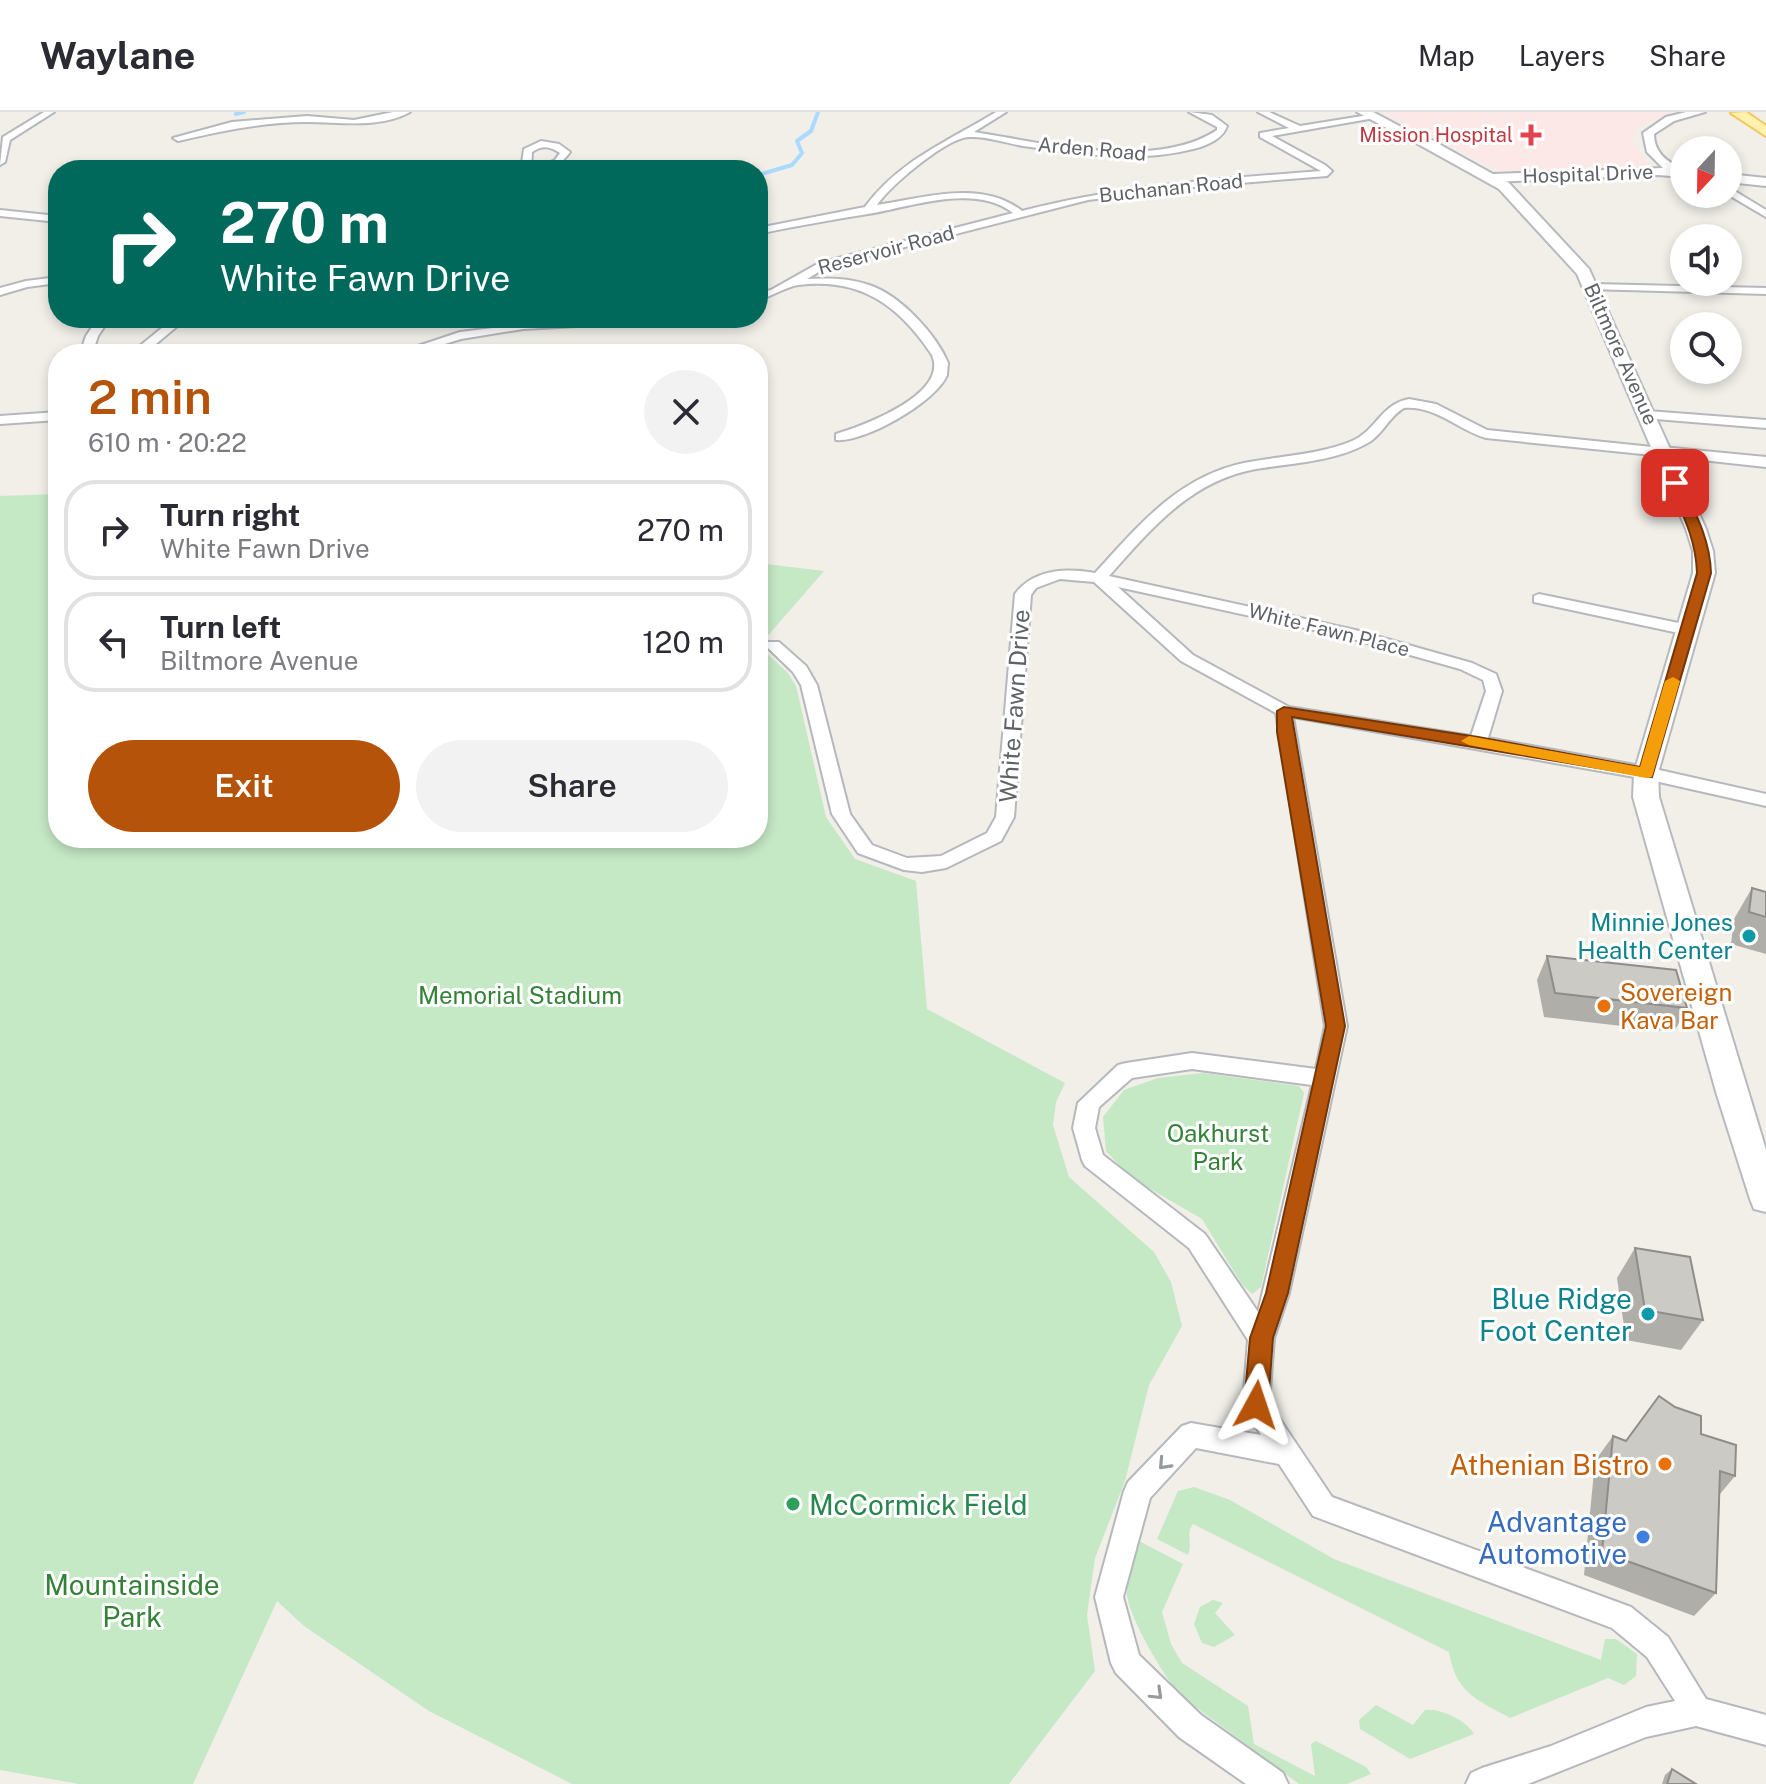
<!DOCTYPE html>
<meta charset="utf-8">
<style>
:root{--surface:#fff;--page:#f2f2f3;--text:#2b2b33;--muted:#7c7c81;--line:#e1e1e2;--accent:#b45309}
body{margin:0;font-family:"Public Sans",sans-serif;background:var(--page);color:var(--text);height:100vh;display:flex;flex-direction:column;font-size:30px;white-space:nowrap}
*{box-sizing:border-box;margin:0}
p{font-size:26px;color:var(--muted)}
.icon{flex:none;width:44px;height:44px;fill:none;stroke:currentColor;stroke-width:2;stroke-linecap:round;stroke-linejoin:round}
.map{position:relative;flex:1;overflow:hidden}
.panel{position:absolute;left:48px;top:232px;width:720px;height:504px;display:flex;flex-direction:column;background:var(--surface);border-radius:32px;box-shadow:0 4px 12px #0003}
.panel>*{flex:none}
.banner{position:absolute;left:48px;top:48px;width:720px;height:168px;border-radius:32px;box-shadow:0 4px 12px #0003;background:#00695c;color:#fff;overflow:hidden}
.needle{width:52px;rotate:202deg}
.fabs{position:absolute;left:1670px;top:24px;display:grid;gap:16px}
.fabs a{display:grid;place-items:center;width:72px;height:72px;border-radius:50%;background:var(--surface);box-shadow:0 4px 12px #0003;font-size:40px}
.pin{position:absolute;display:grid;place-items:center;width:68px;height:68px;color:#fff;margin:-34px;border-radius:16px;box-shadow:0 4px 12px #0006}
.me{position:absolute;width:88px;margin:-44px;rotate:5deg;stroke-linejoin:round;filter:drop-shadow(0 0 6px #0008)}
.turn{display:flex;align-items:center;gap:28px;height:168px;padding:0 40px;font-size:36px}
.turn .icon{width:104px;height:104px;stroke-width:2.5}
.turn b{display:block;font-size:56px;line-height:68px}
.round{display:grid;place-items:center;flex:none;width:84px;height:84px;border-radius:42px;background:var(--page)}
.overview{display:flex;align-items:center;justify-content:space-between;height:136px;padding:0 40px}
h1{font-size:48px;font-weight:600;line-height:60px;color:var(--accent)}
.primary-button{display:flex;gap:16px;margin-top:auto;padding:16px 40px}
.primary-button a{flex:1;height:92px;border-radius:48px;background:var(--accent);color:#fff;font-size:32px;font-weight:600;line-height:92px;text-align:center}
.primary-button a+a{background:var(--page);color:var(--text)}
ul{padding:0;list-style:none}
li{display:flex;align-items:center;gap:24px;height:100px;margin:0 16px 12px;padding:0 24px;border:4px solid var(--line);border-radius:32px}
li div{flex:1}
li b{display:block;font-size:30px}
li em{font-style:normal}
header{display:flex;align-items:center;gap:48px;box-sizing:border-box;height:112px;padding:0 40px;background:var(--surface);border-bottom:2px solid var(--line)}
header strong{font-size:38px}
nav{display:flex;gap:44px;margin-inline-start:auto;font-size:28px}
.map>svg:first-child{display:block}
.medical{fill:#fce8e6}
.green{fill:#c5e8c5}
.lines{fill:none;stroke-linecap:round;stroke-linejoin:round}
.stream{stroke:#aadaff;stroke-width:4}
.minor-casing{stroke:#b5b8bc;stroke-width:4}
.tertiary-casing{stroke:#b5b8bc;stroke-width:4}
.secondary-casing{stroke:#b6babf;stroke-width:4}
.primary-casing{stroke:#f2c960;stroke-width:4}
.minor{fill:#fff;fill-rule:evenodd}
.tertiary{fill:#fff;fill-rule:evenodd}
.secondary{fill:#fff;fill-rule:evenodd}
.primary{fill:#fff2af;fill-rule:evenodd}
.wall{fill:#afaea9}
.building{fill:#cccac5;stroke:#8f8d8a;stroke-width:2}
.oneway{stroke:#979a9d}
.route{fill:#b45309;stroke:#753606;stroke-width:2}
.slow{fill:#f59e0b}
.health-dot{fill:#e0444e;stroke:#fff;stroke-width:3}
.culture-dot{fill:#0f9aa8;stroke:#fff;stroke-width:3}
.food-dot{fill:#e8710a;stroke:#fff;stroke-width:3}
.leisure-dot{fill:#2e9e5b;stroke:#fff;stroke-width:3}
.shop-dot{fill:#3f7fe0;stroke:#fff;stroke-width:3}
.labels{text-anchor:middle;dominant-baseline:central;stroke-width:6;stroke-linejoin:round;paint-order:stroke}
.far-health-label{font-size:20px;fill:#be3a42;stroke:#fff;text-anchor:end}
.far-street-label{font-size:20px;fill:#5f6368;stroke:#fff}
.street-label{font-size:24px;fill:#5f6368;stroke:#fff}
.culture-label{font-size:24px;fill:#0d838f;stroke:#fff;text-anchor:end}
.food-label{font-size:24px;fill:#c56008;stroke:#fff;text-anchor:start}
.park-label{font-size:24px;fill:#348238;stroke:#fff}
.near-culture-label{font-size:28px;fill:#0d838f;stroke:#fff;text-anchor:end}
.near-food-label{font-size:28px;fill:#c56008;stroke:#fff;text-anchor:end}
.near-leisure-label{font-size:28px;fill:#27864d;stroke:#fff;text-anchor:start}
.near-shop-label{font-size:28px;fill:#366cbe;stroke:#fff;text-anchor:end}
.near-park-label{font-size:28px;fill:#348238;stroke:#fff}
</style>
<header>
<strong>Waylane</strong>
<nav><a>Map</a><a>Layers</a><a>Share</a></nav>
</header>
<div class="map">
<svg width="1766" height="1672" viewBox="0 0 1766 1672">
<rect width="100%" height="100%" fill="#f1efe8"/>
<!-- medical -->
<polygon class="medical" points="1381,0 1672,0 1638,15 1632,30 1651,54 1499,59"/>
<!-- green -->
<g class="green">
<polygon points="58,382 58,726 758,726 758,451 824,459 759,534 788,561 796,574 826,705 855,747 916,769 927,897 1065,971 1056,990 1053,1013 1069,1065 1154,1140 1171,1170 1182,1214 1149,1273 1125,1369 1095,1446 1087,1503 1095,1559 1009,1672 572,1672 429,1599 304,1514 277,1489 193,1672 79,1672 0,1658 0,384"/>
<polygon points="1203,961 1299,974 1304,981 1261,1175 1252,1182 1241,1171 1202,1107 1130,1065 1106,1039 1103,1005 1124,978 1158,966"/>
<path d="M1194,1375L1230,1388L1334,1447L1601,1548L1605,1527H1616L1637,1542L1636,1564L1624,1573L1608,1566L1510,1606C1476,1587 1456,1581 1449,1540L1193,1412C1185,1422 1193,1432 1188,1443L1157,1427L1178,1379Z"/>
<path d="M1139,1429L1183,1452L1162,1500L1171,1532L1182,1551L1248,1594L1254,1632L1315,1664L1311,1632L1316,1629L1366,1655L1371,1662L1347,1672H1299L1181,1584C1163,1563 1132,1511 1127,1484C1123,1466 1132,1446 1139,1429Z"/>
<polygon points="1213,1488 1223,1491 1215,1501 1235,1523 1214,1535 1202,1531 1194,1512 1200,1495"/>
<path d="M1376,1593L1413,1613L1425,1598C1440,1596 1466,1608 1474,1622L1410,1647L1360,1617L1359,1608Z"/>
</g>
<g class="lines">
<!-- stream -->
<g class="stream">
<polyline points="236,2 244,0"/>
<polyline points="758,63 792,53 802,41 797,29 811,19 818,0"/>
</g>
<defs>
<g id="minor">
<polygon points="44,0 54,0 10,28 5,50 0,53 3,25"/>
<path d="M393,0H410C379,17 341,10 307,10C263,10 220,19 178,29L173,26L232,10L307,4L354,8Z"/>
<path d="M996,0H1006L974,20C1044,31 1156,59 1217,18V15L1189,0L1212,3L1227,14C1223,27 1206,34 1193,37C1138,51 1079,42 1023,34C1006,31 986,24 969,25C946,26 890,74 877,93C923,86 982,67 1022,99C1123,73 1219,67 1321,59L1260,25V21L1289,16L1258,0H1269L1300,14L1375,2L1380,5L1272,24L1325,53L1332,59L1327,64L1202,74L1088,88L827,155L807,167C828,166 849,166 869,173C900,183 936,222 948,251C948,252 947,262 947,263C936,290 864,331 836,328V322C865,313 949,282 932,243C899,193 860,165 798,173C785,175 771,185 758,188V181L771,178L819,151L1013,101C975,71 911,95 868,102C832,108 795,114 758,122V116L865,95C898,49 949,29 996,0Z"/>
<path d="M541,29L559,32L570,40C560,54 551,58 533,58L555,48L560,41C550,34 542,33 532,40L531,58H521L524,37Z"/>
<polygon points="1728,75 1766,98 1766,105 1727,82"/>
<polygon points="0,98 58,104 58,110 0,104"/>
<polygon points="58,165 58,171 27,175 0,183 0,176 26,169"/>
<polygon points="1593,172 1766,176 1766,182 1589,177 1587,175"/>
<polygon points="98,206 110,206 98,224 92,242 80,242 86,224"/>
<polygon points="174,206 187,206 144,242 130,242"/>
<polygon points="577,206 656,206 650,210 523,217 461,227 412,242 394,242 460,220"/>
<path d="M1409,287L1436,292L1487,318L1662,336L1669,340L1662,344L1486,326C1458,318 1435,293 1404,296C1388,305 1382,325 1364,333C1331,350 1292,351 1256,357C1190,369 1151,417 1109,464L1355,518L1472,551L1496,562L1502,579L1488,626L1646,655L1766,682V694L1646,667L1293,605L1347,914L1289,1181L1274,1226L1269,1291L1332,1385L1631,1495L1668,1525L1706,1587L1766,1603V1633L1696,1614L1646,1625L1528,1672H1466L1471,1661L1482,1656L1551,1634L1646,1595L1675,1589L1647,1545L1612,1516L1313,1404L1279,1352L1196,1336L1150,1386L1123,1485L1139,1543L1201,1603L1283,1661L1288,1672H1246L1179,1625L1116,1561L1111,1551L1095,1485L1124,1379L1128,1370L1182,1314L1191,1311L1261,1323L1243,1293L1248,1228L1189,1136L1085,1054L1082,1048L1073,1016L1078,991L1118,953L1126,951L1192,941L1316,957L1325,914L1276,601L1181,549L1094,470L1060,467L1036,476L1031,483L1014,705L1001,729L946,756L922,760L904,758L858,741L832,702L801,573L793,560L765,533L767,530H779L806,554L817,573L850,702L872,733L907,746L941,744L987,721L996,705L1015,482C1034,457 1067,456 1095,461C1139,413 1178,365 1244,351C1280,344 1318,343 1352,329C1376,319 1381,292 1409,287ZM1118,475L1346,525L1460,557L1483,568L1486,579L1471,624L1289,595L1193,543ZM1192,957L1312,973L1258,1200L1205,1122L1103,1043L1095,1016L1099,995L1132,966Z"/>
<polygon points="1648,299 1766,308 1766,316 1643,306 1642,303"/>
<polygon points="58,300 58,308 0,312 0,304"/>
<polygon points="1539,482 1688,513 1696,518 1688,523 1534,490 1534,484"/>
</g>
<g id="tertiary">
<path d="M1686,0H1705L1674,9L1654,22C1654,41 1668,51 1684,57V65L1658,63L1493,70L1487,66L1493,62L1663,56L1647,40L1643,21L1666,5Z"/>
<polygon points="1728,62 1766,66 1766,74 1728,70"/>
<polygon points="1662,335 1766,345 1766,355 1656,343 1654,340"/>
</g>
<g id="secondary">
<polygon points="1357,0 1373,0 1405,17 1394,20"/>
<polygon points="1409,21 1419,21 1509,71 1589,157 1706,417 1713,439 1715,461 1658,661 1659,685 1766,1038 1766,1100 1754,1097 1750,1087 1717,983 1633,685 1634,661 1693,461 1693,439 1686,417 1577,162 1499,77 1409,27"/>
</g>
<polygon id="primary" points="1746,0 1766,14 1766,24 1731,1"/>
</defs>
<!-- minor casing -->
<use href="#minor" class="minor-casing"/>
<!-- tertiary casing -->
<use href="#tertiary" class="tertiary-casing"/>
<!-- secondary casing -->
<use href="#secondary" class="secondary-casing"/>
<!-- primary casing -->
<use href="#primary" class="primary-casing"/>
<!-- minor -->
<use href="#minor" class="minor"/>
<!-- tertiary -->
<use href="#tertiary" class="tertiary"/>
<!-- secondary -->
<use href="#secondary" class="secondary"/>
<!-- primary -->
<use href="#primary" class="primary"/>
</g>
<!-- wall -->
<g class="wall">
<polygon points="1752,776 1766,780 1766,842 1731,832 1734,807"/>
<polygon points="1547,844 1687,896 1674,920 1544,905 1537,868"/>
<polygon points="1635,1136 1703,1208 1681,1238 1626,1228 1617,1166"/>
<polygon points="1701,1322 1735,1364 1720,1382 1716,1481 1694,1504 1584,1463 1595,1349 1613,1324 1626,1329"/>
<polygon points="1672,1657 1696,1672 1662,1672 1665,1663"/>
</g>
<!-- building -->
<g class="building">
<polygon points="1752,776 1766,780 1766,805 1749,800"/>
<polygon points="1547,844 1676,858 1687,896 1555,881"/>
<polygon points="1635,1136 1690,1145 1703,1208 1645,1198"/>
<polygon points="1659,1284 1675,1295 1701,1304 1701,1322 1736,1333 1735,1364 1720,1359 1716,1481 1602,1440 1613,1324 1626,1329"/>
<polygon points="1672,1657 1696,1672 1667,1672"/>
</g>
<!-- one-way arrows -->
<defs><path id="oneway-chevron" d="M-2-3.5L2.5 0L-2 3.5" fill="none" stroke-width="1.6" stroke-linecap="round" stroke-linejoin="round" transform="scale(2)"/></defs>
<g class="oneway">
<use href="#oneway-chevron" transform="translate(1164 1352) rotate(133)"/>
<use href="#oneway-chevron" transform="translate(1157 1582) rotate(44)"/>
</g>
<!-- route -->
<path class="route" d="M1675,367L1681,371C1695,400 1710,427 1711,461L1652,665L1292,605L1345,914L1288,1181L1273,1226L1268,1293L1264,1301L1256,1304L1248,1301L1244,1293L1250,1226L1266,1181L1326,914L1277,620V599L1284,595L1478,625L1640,655L1697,461C1696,427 1682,401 1669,371Z"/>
<!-- slow -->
<polygon class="slow" points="1673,565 1680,569 1652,665 1646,666 1469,633 1461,629 1469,624 1640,655 1665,569"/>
<!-- markers -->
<path class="health-dot" d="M1527 11h8v8h8v8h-8v8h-8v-8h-8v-8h8z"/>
<g class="culture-dot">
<circle cx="1749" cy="824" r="8"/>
<circle cx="1648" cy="1202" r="8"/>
</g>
<g class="food-dot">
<circle cx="1604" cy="894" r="8"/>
<circle cx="1665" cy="1352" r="8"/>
</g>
<circle class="leisure-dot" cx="793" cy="1392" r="8"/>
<circle class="shop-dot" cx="1643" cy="1425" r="8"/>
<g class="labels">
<!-- far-health labels -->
<g class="far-health-label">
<text x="1513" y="23">Mission Hospital</text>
</g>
<!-- far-street labels -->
<g class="far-street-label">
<text transform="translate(1092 37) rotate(5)">Arden Road</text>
<text transform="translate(1588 62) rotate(-2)">Hospital Drive</text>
<text transform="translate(1171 76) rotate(-6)">Buchanan Road</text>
<text transform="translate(886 138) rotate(-15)">Reservoir Road</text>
<text transform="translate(1621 242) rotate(66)">Biltmore Avenue</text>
<text transform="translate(1329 518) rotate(14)">White Fawn Place</text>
</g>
<!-- street labels -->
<g class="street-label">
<text transform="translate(1014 594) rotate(-86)">White Fawn Drive</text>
</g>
<!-- culture labels -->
<g class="culture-label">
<text x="1733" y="810">Minnie Jones<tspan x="1733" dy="28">Health Center</tspan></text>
</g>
<!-- food labels -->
<g class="food-label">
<text x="1620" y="880">Sovereign<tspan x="1620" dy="28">Kava Bar</tspan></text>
</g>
<!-- park labels -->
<g class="park-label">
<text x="520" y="883">Memorial Stadium</text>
<text x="1218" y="1021">Oakhurst<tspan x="1218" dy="28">Park</tspan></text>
</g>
<!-- near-culture labels -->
<g class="near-culture-label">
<text x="1632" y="1186">Blue Ridge<tspan x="1632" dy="32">Foot Center</tspan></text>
</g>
<!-- near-food labels -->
<g class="near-food-label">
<text x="1649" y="1352">Athenian Bistro</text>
</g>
<!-- near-leisure labels -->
<g class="near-leisure-label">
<text x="809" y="1392">McCormick Field</text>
</g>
<!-- near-shop labels -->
<g class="near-shop-label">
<text x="1627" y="1409">Advantage<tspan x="1627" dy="32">Automotive</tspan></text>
</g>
<!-- near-park labels -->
<g class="near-park-label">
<text x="132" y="1472">Mountainside<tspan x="132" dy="32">Park</tspan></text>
</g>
</g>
</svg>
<div class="fabs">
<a><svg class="needle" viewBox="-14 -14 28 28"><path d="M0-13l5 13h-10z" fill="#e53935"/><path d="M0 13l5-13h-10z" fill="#7c7c81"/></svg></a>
<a><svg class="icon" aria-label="sound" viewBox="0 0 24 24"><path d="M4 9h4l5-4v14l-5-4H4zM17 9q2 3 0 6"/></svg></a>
<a><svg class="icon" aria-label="search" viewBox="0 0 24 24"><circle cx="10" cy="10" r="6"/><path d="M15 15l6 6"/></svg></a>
</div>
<div class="pin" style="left:1675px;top:371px;background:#d93025"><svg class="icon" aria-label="arrive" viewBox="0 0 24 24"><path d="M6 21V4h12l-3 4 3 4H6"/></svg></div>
<svg class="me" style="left:1256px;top:1293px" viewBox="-20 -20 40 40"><path d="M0-17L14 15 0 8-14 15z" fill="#b45309" stroke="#fff" stroke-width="4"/></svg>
<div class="banner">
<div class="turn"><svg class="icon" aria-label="right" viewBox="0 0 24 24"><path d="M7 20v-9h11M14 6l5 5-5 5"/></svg><div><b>270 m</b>White Fawn Drive</div></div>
</div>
<section class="panel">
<div class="overview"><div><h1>2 min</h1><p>610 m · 20:22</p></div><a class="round"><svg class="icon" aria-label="close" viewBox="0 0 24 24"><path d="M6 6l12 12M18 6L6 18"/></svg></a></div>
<ul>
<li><svg class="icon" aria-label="right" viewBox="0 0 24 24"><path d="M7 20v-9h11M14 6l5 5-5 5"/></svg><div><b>Turn right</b><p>White Fawn Drive</p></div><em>270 m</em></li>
<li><svg class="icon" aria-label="left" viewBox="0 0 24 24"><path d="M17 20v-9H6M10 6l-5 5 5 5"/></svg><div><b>Turn left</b><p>Biltmore Avenue</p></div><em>120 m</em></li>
</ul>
<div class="primary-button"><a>Exit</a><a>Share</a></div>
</section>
</div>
